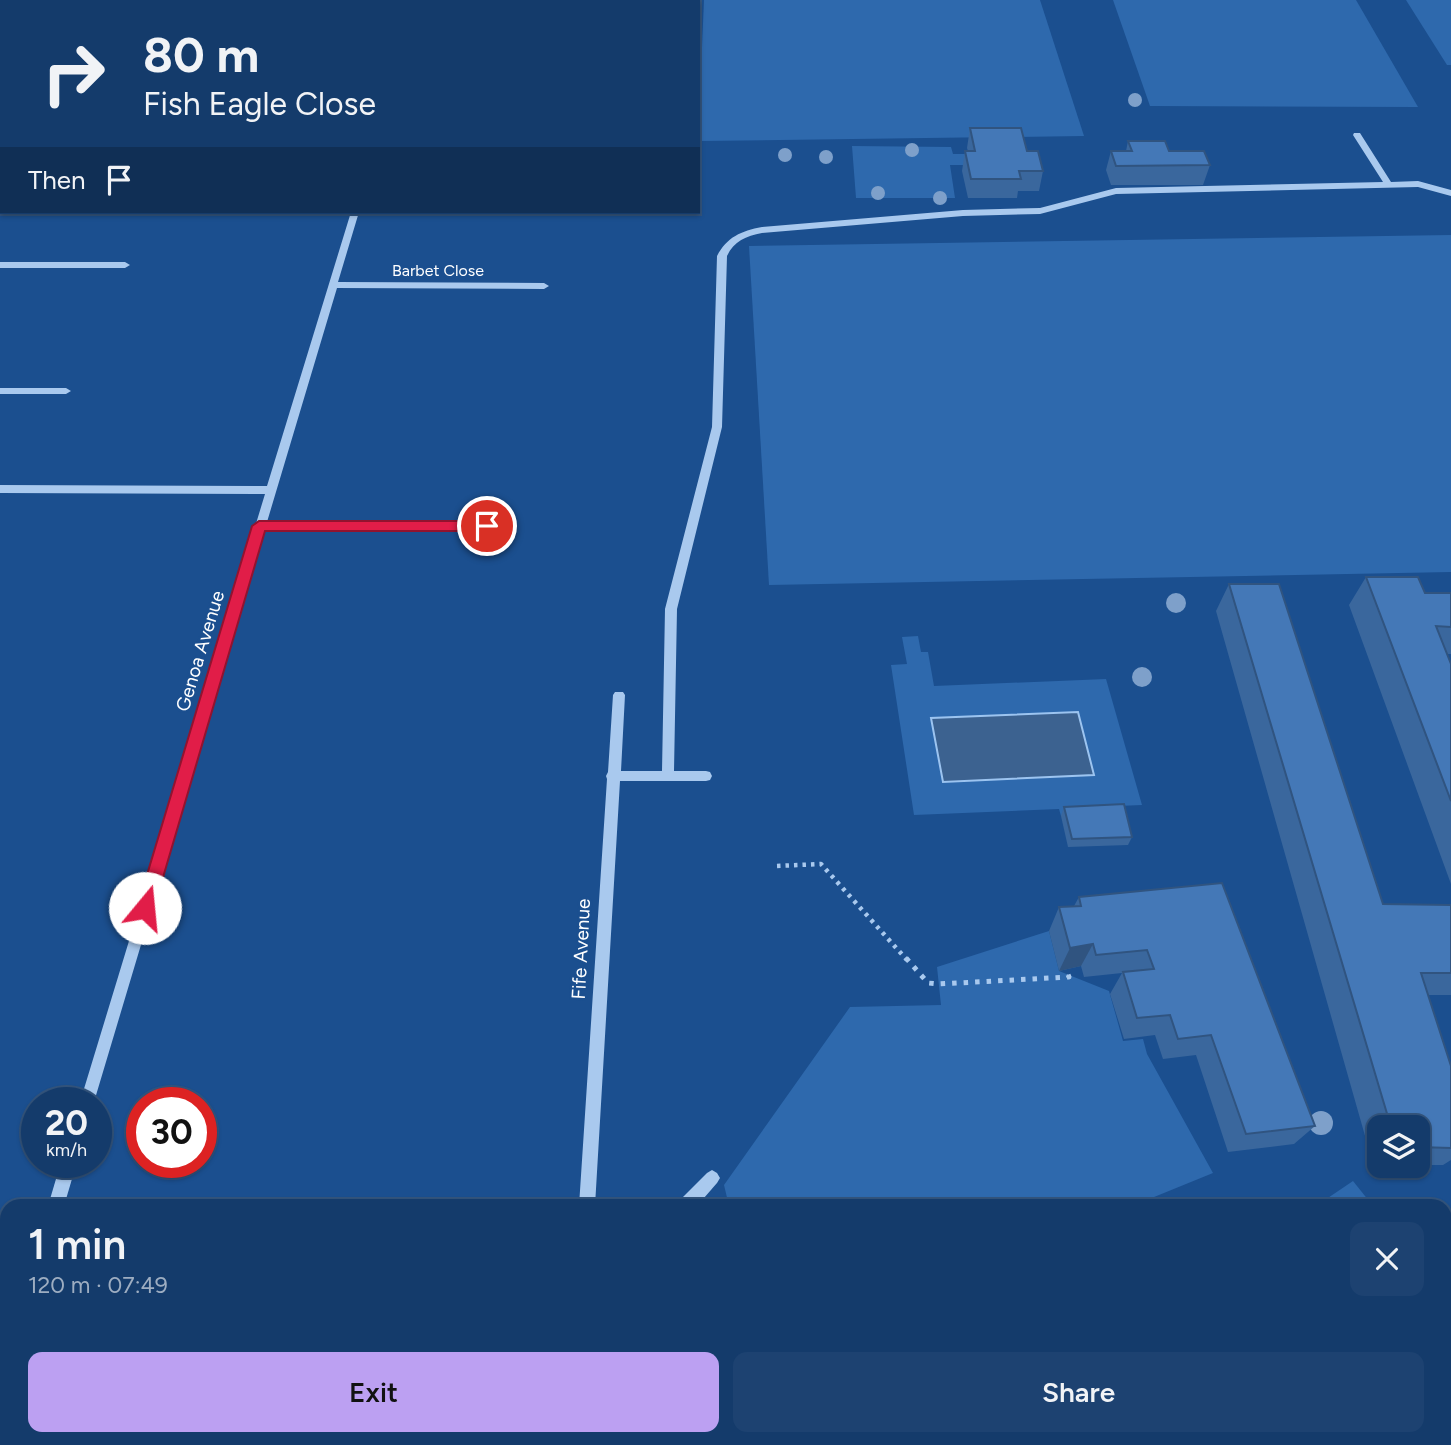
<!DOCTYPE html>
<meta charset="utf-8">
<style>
:root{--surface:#143b6b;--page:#1d4271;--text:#f1f3f6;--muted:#9dadc1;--line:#33557e;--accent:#bca0f2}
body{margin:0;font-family:Figtree,sans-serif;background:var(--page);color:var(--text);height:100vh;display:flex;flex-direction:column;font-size:26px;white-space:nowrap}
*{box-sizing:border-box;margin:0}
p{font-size:23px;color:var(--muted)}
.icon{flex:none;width:38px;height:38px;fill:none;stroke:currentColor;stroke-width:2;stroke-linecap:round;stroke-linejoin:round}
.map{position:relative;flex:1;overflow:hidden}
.drawer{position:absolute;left:0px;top:1199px;width:1452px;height:247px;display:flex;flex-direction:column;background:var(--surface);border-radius:21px 21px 0 0;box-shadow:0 2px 5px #0004,0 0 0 2px var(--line)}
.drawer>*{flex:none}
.banner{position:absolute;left:0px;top:0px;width:700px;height:214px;box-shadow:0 2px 5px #0004,0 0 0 2px var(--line);background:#143b6b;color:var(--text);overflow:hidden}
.buttons{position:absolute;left:1367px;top:1115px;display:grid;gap:14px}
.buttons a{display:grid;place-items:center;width:63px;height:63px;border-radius:14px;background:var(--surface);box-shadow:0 2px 5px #0004,0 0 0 2px var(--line);font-size:35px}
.speed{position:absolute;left:21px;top:1087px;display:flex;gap:14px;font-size:35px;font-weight:700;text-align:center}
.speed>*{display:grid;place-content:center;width:91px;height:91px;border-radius:50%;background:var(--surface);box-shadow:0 2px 5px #0004,0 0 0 2px var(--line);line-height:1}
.speed small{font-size:18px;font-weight:400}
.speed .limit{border:10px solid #d22;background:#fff;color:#111}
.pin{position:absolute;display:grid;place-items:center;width:60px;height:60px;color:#fff;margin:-30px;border:4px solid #fff;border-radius:50%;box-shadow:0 2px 7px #0007}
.me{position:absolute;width:77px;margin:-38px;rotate:17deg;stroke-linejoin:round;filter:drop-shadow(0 0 5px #0008)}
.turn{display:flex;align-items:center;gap:24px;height:147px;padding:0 28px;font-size:32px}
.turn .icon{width:91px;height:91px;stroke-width:2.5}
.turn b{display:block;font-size:49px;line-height:60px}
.then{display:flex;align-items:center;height:66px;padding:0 28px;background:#0003;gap:14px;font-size:26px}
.round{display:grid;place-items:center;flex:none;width:74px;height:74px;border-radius:14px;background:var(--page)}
.overview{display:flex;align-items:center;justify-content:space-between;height:119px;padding:0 28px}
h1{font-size:42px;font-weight:600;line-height:52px}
.button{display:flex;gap:14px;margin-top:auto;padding:14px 28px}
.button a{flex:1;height:80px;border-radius:14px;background:var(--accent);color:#111;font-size:28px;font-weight:600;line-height:80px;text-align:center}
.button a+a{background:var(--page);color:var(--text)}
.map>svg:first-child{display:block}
.green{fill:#2e69ad}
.water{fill:#3c6290;stroke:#9cc4f0;stroke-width:2}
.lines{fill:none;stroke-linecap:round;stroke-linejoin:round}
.path-far1{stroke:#a9c9ee;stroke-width:4.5;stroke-dasharray:3.5 5;stroke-linecap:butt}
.path{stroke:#a9c9ee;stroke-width:5;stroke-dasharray:4.5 7;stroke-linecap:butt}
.minor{fill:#a9c9ee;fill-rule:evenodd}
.tree{fill:#7ea0ca}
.wall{fill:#3a679d}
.shaded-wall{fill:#305480}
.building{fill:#4478b7;stroke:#305480;stroke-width:2}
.route{fill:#e11d48;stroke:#92132f;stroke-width:2}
.labels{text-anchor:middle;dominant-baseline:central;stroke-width:5;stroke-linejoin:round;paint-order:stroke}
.far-street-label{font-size:16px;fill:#fff;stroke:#1b4f8f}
.street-label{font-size:19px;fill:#fff;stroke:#1b4f8f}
</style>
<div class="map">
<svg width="1451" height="1445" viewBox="0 0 1451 1445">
<rect width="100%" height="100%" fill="#1b4f8f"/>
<!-- green -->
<g class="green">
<polygon points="704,0 1040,0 1084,136 698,141"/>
<polygon points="1113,0 1356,0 1418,107 1150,106"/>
<polygon points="1406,0 1451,0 1451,65 1447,65"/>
<polygon points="852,146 951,147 953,154 966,154 968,165 950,165 955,198 856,198"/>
<polygon points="1451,235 1451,572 769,585 749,246"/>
<polygon points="918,636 921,652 928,652 934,686 1106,679 1142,805 1118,806 1119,813 1061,816 1059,809 914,815 891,665 907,664 902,637"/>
<polygon points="1049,931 1059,971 1109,991 1123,1041 1143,1039 1147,1054 1213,1173 1132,1206 729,1206 724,1185 850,1007 941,1005 937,967"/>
<polygon points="1353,1181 1373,1206 1316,1206"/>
<polygon points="1446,1294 1451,1301 1451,1445 958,1445 968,1438 1446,1438"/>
<polygon points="36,1439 36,1438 239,1439 238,1445 35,1445"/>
</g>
<!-- water -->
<polygon class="water" points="1078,712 1094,775 943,782 931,718"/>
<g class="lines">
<!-- path-far1 -->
<polyline class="path-far1" points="777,866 821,864 907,960"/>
<!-- path -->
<g class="path">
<polyline points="906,958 928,983 938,984 1069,977 1066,970"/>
<polyline points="0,1423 7,1423"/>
</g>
<!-- minor -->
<g class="minor">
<rect x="415" y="0" width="8" height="2"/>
<rect x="0" y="36" width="2" height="4"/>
<rect x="0" y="79" width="2" height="7"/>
<path d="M1354,133H1360L1391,182L1418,181L1451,190V196L1418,187L1116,194L1040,214L963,216L762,233C746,236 734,241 727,256L722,427L677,609L674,771H706L710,772L712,776L710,780L706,781H620L595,1206H579L607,779L606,776L608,772L613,695L615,692H623L625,695L621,771H662L665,609L712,427L717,256C727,237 741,231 762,227L963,210L1040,208L1116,188L1383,182L1353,135Z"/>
<rect x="0" y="157" width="2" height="6"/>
<polygon points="351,212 359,212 338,282 544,283 549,286 544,289 337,288 267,522 512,522 517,526 512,530 265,530 94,1102 80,1102 265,494 0,493 0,485 267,486"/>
<polygon points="0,262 125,262 130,265 125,268 0,268"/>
<polygon points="0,388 66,388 71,391 66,394 0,394"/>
<polygon points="61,1162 77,1162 64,1206 48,1206"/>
<polygon points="712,1170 717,1173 720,1178 717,1183 697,1206 678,1206 680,1200 707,1173"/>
<polygon points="7,1359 7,1393 0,1398 0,1364"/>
<polygon points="668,1438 686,1438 689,1445 670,1445"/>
</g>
</g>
<!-- trees -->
<g class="tree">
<circle cx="1135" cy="100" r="7"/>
<circle cx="912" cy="150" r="7"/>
<circle cx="785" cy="155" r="7"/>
<circle cx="826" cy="157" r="7"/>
<circle cx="878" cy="193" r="7"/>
<circle cx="940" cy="198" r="7"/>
<circle cx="1176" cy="603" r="10"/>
<circle cx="1142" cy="677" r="10"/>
<circle cx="1321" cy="1123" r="12"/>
</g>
<!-- wall -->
<g class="wall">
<polygon points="970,128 1027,151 1043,171 1039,191 1018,191 1017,198 968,198 962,171 965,151 968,151 967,148"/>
<polygon points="1128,141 1169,151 1210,165 1203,185 1111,185 1106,170 1111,151 1126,151"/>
<polygon points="1366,577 1425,593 1451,593 1451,654 1447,654 1451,664 1451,884 1349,605"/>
<polygon points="1229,584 1383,904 1451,905 1451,995 1428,995 1451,1066 1451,1160 1443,1165 1418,1165 1418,1127 1379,1127 1379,1164 1373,1164 1216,611"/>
<polygon points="1064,807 1132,837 1128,845 1068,847 1061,816"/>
<polygon points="1222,883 1315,1126 1294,1144 1228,1152 1196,1055 1163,1059 1155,1035 1124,1039 1110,994 1122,973 1084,977 1081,966 1059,971 1049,931 1059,907 1074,906 1079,897"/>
</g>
<!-- shaded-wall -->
<polygon class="shaded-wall" points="1093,944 1081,966 1059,971 1070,948"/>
<!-- building -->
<g class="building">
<polygon points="970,128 1021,128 1027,151 1038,151 1043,171 1019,171 1021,179 971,179 965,151 975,151"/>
<polygon points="1128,141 1165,141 1169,151 1204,151 1210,165 1116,166 1111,151 1132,151"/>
<polygon points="1366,577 1418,577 1425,593 1451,593 1451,627 1436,626 1451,664 1451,801"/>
<polygon points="1229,584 1279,584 1383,904 1451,905 1451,973 1421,973 1451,1066 1451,1148 1418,1147 1418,1127 1391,1127"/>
<polygon points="1124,804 1132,837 1072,839 1064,807"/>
<polygon points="1222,883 1315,1126 1246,1134 1211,1035 1178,1039 1170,1015 1137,1018 1123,972 1154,969 1147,950 1096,955 1093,944 1070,948 1059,907 1081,906 1079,897"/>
<polygon points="456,1438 577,1438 581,1445 446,1445"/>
</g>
<!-- route -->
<polygon class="route" points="259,521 487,521 494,526 487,531 265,531 154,908 152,914 145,916 139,914 137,908 252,526"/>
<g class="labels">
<!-- far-street labels -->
<g class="far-street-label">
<text x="438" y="270">Barbet Close</text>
</g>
<!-- street labels -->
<g class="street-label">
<text transform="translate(200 651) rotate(-73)">Genoa Avenue</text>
<text transform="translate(581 949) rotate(-87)">Fife Avenue</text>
</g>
</g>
</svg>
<div class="buttons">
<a><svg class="icon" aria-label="layers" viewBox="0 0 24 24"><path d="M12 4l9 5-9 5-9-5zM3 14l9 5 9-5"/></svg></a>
</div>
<div class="speed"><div>20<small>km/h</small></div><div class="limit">30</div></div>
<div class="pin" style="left:487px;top:526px;background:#d93025"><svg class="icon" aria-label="arrive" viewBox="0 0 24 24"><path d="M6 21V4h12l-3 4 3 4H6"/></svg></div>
<svg class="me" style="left:145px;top:908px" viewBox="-20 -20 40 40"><circle r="19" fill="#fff"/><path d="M0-13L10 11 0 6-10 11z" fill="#e11d48"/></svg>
<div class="banner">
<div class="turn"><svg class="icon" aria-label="right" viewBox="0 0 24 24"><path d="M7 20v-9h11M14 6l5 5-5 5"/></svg><div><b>80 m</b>Fish Eagle Close</div></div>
<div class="then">Then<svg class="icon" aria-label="arrive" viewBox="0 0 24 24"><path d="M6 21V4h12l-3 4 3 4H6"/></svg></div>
</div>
<section class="drawer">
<div class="overview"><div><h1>1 min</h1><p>120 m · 07:49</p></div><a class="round"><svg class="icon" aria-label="close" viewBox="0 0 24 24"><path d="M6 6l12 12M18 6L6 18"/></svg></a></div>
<div class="button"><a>Exit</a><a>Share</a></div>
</section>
</div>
